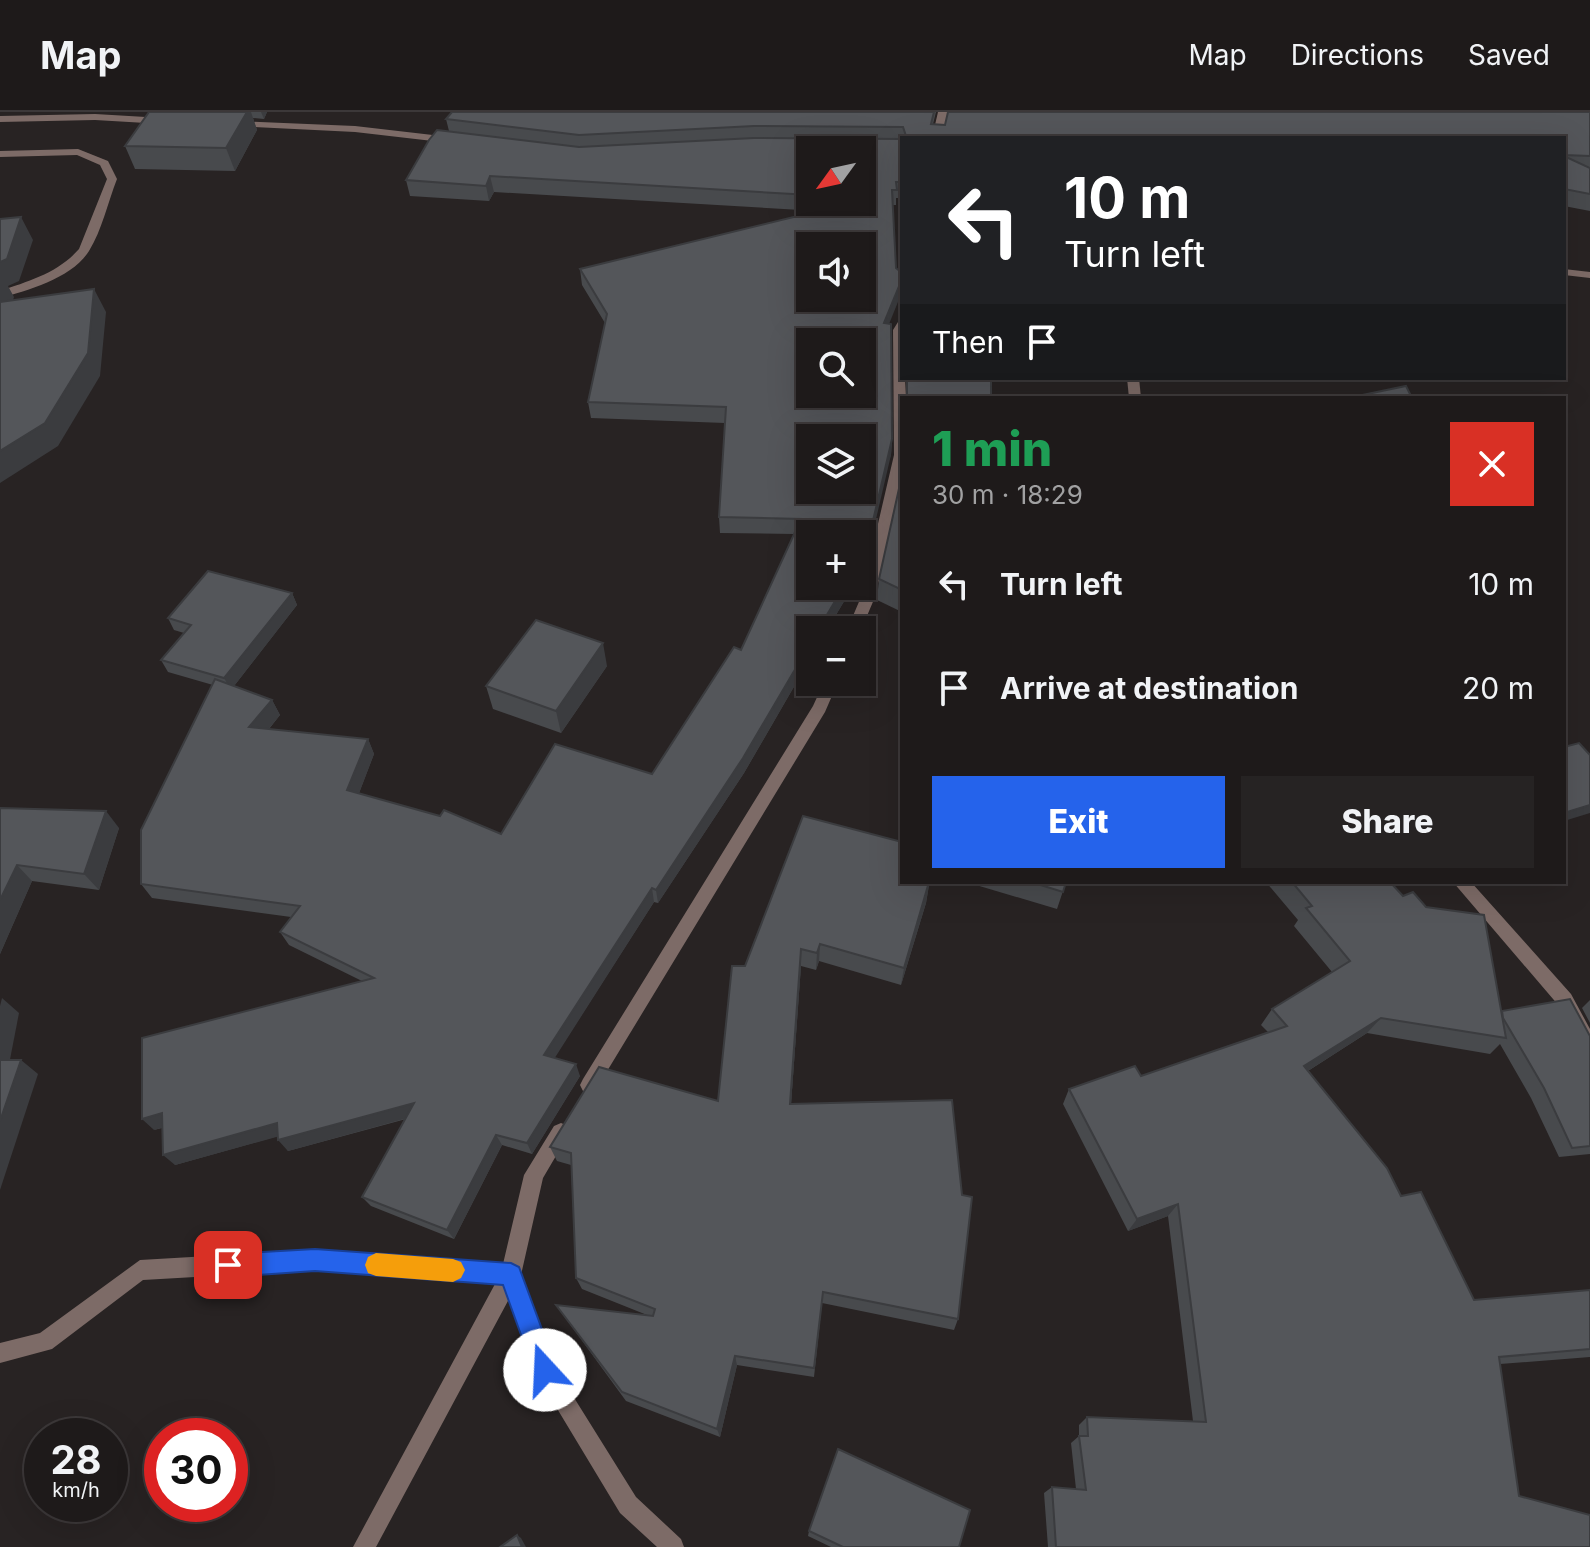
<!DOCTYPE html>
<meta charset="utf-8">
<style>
:root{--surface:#1e1a1a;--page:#262323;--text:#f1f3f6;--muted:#a1a1a2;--line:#3c3839;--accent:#2563eb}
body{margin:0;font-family:Inter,sans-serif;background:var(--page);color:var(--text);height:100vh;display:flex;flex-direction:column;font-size:30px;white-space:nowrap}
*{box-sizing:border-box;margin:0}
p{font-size:26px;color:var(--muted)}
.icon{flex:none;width:44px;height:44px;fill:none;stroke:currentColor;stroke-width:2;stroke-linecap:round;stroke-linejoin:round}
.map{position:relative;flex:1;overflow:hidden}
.side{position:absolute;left:900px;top:284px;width:666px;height:488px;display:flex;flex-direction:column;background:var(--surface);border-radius:0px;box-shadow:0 8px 32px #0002,0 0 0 2px var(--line)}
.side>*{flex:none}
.banner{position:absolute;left:900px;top:24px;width:666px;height:244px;border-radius:0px;box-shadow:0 8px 32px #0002,0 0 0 2px var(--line);background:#202124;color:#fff;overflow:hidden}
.needle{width:52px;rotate:237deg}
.tools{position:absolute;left:796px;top:24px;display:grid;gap:16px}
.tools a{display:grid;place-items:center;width:80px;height:80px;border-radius:0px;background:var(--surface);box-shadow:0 8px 32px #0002,0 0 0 2px var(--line);font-size:40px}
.speed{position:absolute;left:24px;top:1306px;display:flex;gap:16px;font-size:40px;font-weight:700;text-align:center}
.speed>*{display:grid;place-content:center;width:104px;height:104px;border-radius:50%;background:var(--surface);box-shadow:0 8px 32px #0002,0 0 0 2px var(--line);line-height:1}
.speed small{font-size:20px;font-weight:400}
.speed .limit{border:12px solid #d22;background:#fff;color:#111}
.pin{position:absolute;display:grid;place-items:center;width:68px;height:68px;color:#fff;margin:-34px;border-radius:16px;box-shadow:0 4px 12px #0006}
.me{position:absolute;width:88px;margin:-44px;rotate:340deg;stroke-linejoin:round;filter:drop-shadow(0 0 6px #0008)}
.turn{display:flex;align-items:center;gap:28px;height:168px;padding:0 32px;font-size:36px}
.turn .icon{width:104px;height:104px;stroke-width:2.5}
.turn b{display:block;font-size:56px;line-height:68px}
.then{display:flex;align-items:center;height:76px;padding:0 32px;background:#0003;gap:16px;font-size:30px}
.round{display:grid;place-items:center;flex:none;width:84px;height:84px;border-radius:0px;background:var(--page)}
.head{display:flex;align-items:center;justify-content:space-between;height:136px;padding:0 32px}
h1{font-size:48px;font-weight:800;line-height:60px;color:#1e9e55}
.button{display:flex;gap:16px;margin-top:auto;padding:16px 32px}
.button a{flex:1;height:92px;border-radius:0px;background:var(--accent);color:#fff;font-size:32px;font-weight:800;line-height:92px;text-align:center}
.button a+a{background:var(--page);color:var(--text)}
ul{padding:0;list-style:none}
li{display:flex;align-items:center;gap:24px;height:104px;padding:0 32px}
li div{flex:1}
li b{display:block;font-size:30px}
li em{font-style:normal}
header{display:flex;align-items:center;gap:48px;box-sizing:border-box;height:112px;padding:0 40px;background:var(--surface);border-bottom:2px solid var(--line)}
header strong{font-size:38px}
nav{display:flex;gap:44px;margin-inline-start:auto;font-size:28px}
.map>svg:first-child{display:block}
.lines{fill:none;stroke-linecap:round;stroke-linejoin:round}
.service{fill:#7d6b67;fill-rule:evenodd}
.minor{fill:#7d6b67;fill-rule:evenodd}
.wall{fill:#484a4d;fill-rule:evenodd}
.shaded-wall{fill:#3b3c3f}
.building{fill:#54565a;stroke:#3b3c3f;stroke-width:2;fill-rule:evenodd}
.route{fill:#2563eb;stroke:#184099;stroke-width:2}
.slow{fill:#f59e0b}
</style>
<header>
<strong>Map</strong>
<nav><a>Map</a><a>Directions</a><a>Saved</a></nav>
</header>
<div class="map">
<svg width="1590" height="1435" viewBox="0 0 1590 1435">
<rect width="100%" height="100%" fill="#282323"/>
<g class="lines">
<!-- service -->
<path class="service" d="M78,37L108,49L117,67C108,90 102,118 89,139C72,166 29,178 0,186V179C29,169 58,161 79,137L107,67L100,53L77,43L0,45V39Z"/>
<!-- minor -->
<g class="minor">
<polygon points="938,0 948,0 942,26 932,26"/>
<polygon points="95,2 163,6 168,9 163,12 95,8 0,10 0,4"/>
<polygon points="234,9 355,14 450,25 455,28 450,31 355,20 231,14 229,12"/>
<polygon points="1564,157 1590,160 1590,166 1564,163"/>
<polygon points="902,209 902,266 905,266 906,286 902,286 902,362 875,485 861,518 847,518 861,485 894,343 893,218 898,210"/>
<polygon points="1127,266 1139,266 1141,286 1129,286"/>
<polygon points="824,570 838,570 825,600 595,979 589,982 583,979 580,973 583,967 813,594"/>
<polygon points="1453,770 1471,770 1571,882 1590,917 1590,943 1584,941 1559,894"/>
<polygon points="561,1011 568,1014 570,1020 543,1066 521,1163 553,1252 636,1385 681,1427 684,1435 657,1435 620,1401 538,1265 509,1187 376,1435 353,1435 495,1172 315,1158 143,1168 52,1237 0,1251 0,1231 40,1221 140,1148 315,1138 503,1152 524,1063 554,1014"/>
</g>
</g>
<!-- wall -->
<g class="wall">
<polygon points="149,0 267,0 264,7 253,6 257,18 235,59 135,57 125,34"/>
<path d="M452,0H936L933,12L945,13L1590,0V99L1564,94V26H902V86H896V93H893L889,212L892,327L891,343L862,422L810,474H860L859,480L852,476L827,518H810V547L744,661L658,791L654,790L554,946L580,964L532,1042L502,1033L454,1127L371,1094L362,1085L406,1007L288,1039L278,1024L175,1053L162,1016L154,1018L362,869L289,833L280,820L291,805L152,786L141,772L213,573L168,560L161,548L184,521L174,518L168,506L292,481L297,493L234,574L272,588L280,603L269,617L368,627L374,642L359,681L501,722L652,662L741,538L794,422L720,421L719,405L725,311L591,306L588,290L605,211L582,173L580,157L818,99L494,80L489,89L410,84L406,68L449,19L446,7ZM810,38H862V90H810Z"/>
<polygon points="902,363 902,500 877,488 879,467"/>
<polygon points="607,554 561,621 493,597 486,574"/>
<polygon points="0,696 119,716 99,778 32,769 0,842"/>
<polygon points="966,770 1066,770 1057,797"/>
<polygon points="1266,770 1390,770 1502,899 1590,924 1590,1042 1559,1045 1531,986 1500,932 1490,942 1367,921 1308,959 1401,1084 1474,1188 1590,1178 1590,1245 1500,1252 1519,1384 1590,1435 1048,1435 1044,1381 1052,1375 1076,1377 1071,1331 1079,1324 1079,1313 1087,1305 1193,1309 1168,1104 1128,1119 1063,992 1069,977 1141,964 1268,920 1261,913 1272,897 1332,860 1294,814 1298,808"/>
<polygon points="929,773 926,791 901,873 819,849 816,858 801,854 791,992 958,1207 954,1218 822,1191 814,1265 737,1253 720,1325 626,1289 556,1193 647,1203 582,1177 576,1166 571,1053 557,1049 550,1035 718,989 745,854"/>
<polygon points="1590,888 1590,911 1582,896"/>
<polygon points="809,1419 959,1435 831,1435 808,1424"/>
</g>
<!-- shaded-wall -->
<g class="shaded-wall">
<polygon points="247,0 251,0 257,18 235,59 226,36"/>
<polygon points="261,0 267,0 264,7"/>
<polygon points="490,64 494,80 489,89 486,74"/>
<polygon points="21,105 33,128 19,169 8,174 14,185 5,214 0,204 0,150"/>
<polygon points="902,167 902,180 883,227 884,211"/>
<polygon points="94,177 106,200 100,264 58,334 0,371 0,339"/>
<polygon points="892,327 891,343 862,467 862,456"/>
<polygon points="844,474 852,474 852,476 827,518 818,518"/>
<polygon points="292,481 297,493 231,578 224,566"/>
<polygon points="603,531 607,554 561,621 556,599"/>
<polygon points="810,532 810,547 744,661 658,791 656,778"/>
<polygon points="272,588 280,603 258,630 249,615"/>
<polygon points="368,627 374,642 355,692 347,678"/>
<polygon points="1590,693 1590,701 1564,709 1564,701"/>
<polygon points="106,699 119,716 99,778 84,762"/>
<polygon points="17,753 32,769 0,842 0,788"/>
<polygon points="929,773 926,791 901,873 904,856"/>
<polygon points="652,776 654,790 549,955 544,943"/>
<polygon points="820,832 819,849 816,858 817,841"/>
<polygon points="801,837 801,854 790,1007 790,992"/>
<polygon points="2,886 19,901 7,963 0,958 0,894"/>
<polygon points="1381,906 1367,921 1292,969 1304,954"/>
<polygon points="21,948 38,962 0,1078 0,1009"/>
<polygon points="576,952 580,964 532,1042 527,1031"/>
<polygon points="414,991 422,1002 288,1039 278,1028"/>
<polygon points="162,1001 174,1012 154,1018 142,1007"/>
<polygon points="277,1011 287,1022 175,1053 163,1043"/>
<polygon points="496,1023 502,1033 454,1127 447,1118"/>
<polygon points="1178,1092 1168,1104 1128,1119 1137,1107"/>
<polygon points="735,1244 737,1253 720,1325 717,1317"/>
<polygon points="517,1423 521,1426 526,1435 522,1435"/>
</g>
<!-- building -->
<g class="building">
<polygon points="149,0 247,0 226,36 125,34"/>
<polygon points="452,0 934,0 931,12 945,13 948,0 1590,0 1590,44 1564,43 1564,26 904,26 906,24 903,15 754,14 579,23 446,7"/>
<path d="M437,18L579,35L754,26L902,27V70H896L897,78H892L896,156L902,161V167L884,211L891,212L892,327L862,456V422H810V474H844L818,518H810V532L743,646L656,778L652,776L544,943L576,952L527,1031L496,1023L447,1118L362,1085L414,991L278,1028L277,1011L163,1043L162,1001L142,1007V926L374,866L280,820L300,794L141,772V718L215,567L272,588L249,615L368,627L347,678L440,704L444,698L501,722L555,632L652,662L734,535L741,538L801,407L719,405L726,295L588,290L607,202L580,157L855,90H862V88L870,86H862V38H810V83L490,64L486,74L406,68L429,28ZM810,134H862V186H810ZM810,230H862V282H810ZM810,326H862V378H810Z"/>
<polygon points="1564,44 1590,56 1590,82 1564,77"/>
<polygon points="21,105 7,147 0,150 0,107"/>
<polygon points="94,177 88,241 45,311 0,339 0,190"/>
<polygon points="909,266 991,266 991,286 907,286 907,267"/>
<polygon points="1406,274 1412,286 1348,286"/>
<polygon points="902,363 902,478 879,467"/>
<polygon points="208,459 292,481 224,566 161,548 191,513 168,506"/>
<polygon points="536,508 603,531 556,599 486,574"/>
<polygon points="1579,631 1590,643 1590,693 1564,701 1564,635"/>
<polygon points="0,696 106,699 84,762 17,753 0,788"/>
<polygon points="803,704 902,730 902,770 929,770 904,856 820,832 817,841 801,837 790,992 952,988 962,1083 972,1085 958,1207 823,1180 814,1256 735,1244 717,1317 622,1280 556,1193 653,1204 655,1197 576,1166 571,1041 550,1035 599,955 718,989 732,854 745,854"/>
<polygon points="1031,770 1066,770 1063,780"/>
<polygon points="1292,770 1390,770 1403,784 1413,780 1426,795 1484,803 1506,926 1381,906 1304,954 1387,1056 1401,1084 1421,1080 1474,1188 1590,1178 1590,1237 1499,1245 1519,1384 1590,1403 1590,1435 1056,1435 1052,1375 1086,1378 1079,1324 1088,1324 1087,1305 1206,1310 1178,1092 1137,1107 1069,977 1135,954 1141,964 1287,914 1272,897 1350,849 1306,796 1312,794"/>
<polygon points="1570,887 1590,924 1590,1034 1572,1036 1544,976 1503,906 1502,899"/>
<polygon points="0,948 21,948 0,1009"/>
<polygon points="838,1337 970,1398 959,1435 843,1435 809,1419"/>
<polygon points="517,1423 522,1435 500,1435"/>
</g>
<!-- route -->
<polygon class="route" points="315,1137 511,1151 519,1155 557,1258 553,1267 545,1270 537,1267 503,1173 315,1159 228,1165 220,1161 216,1153 220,1145 228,1142"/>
<!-- slow -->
<polygon class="slow" points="376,1141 453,1147 461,1150 465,1158 461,1166 453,1170 376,1164 368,1161 365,1153 368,1145"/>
</svg>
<div class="tools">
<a><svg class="needle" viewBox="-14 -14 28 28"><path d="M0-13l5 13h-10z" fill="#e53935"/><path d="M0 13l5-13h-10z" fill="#a1a1a2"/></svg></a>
<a><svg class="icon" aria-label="sound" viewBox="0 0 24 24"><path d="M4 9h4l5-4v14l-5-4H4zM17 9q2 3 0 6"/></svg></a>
<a><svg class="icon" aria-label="search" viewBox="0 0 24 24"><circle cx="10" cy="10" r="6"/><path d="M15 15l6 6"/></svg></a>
<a><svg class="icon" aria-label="layers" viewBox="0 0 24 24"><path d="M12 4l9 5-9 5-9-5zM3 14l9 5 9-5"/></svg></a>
<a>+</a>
<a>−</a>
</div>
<div class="speed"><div>28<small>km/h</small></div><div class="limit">30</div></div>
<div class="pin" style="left:228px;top:1153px;background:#d93025"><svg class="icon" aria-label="arrive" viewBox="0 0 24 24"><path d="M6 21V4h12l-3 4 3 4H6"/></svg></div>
<svg class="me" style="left:545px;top:1258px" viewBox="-20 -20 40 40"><circle r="19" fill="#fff"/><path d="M0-13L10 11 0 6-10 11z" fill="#2563eb"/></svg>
<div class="banner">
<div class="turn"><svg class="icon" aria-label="left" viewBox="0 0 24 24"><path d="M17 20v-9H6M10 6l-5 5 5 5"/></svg><div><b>10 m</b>Turn left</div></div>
<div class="then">Then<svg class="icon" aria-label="arrive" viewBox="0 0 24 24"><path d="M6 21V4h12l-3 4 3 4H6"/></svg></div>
</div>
<section class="side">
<div class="head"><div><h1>1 min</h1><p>30 m · 18:29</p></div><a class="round" style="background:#d93025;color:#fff"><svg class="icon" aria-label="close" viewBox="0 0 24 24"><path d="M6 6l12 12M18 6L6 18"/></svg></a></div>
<ul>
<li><svg class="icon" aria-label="left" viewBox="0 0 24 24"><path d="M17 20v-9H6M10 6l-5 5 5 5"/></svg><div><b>Turn left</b></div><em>10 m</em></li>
<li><svg class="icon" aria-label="arrive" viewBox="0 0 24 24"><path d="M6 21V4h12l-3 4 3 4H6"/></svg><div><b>Arrive at destination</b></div><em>20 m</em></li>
</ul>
<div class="button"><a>Exit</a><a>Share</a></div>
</section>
</div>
